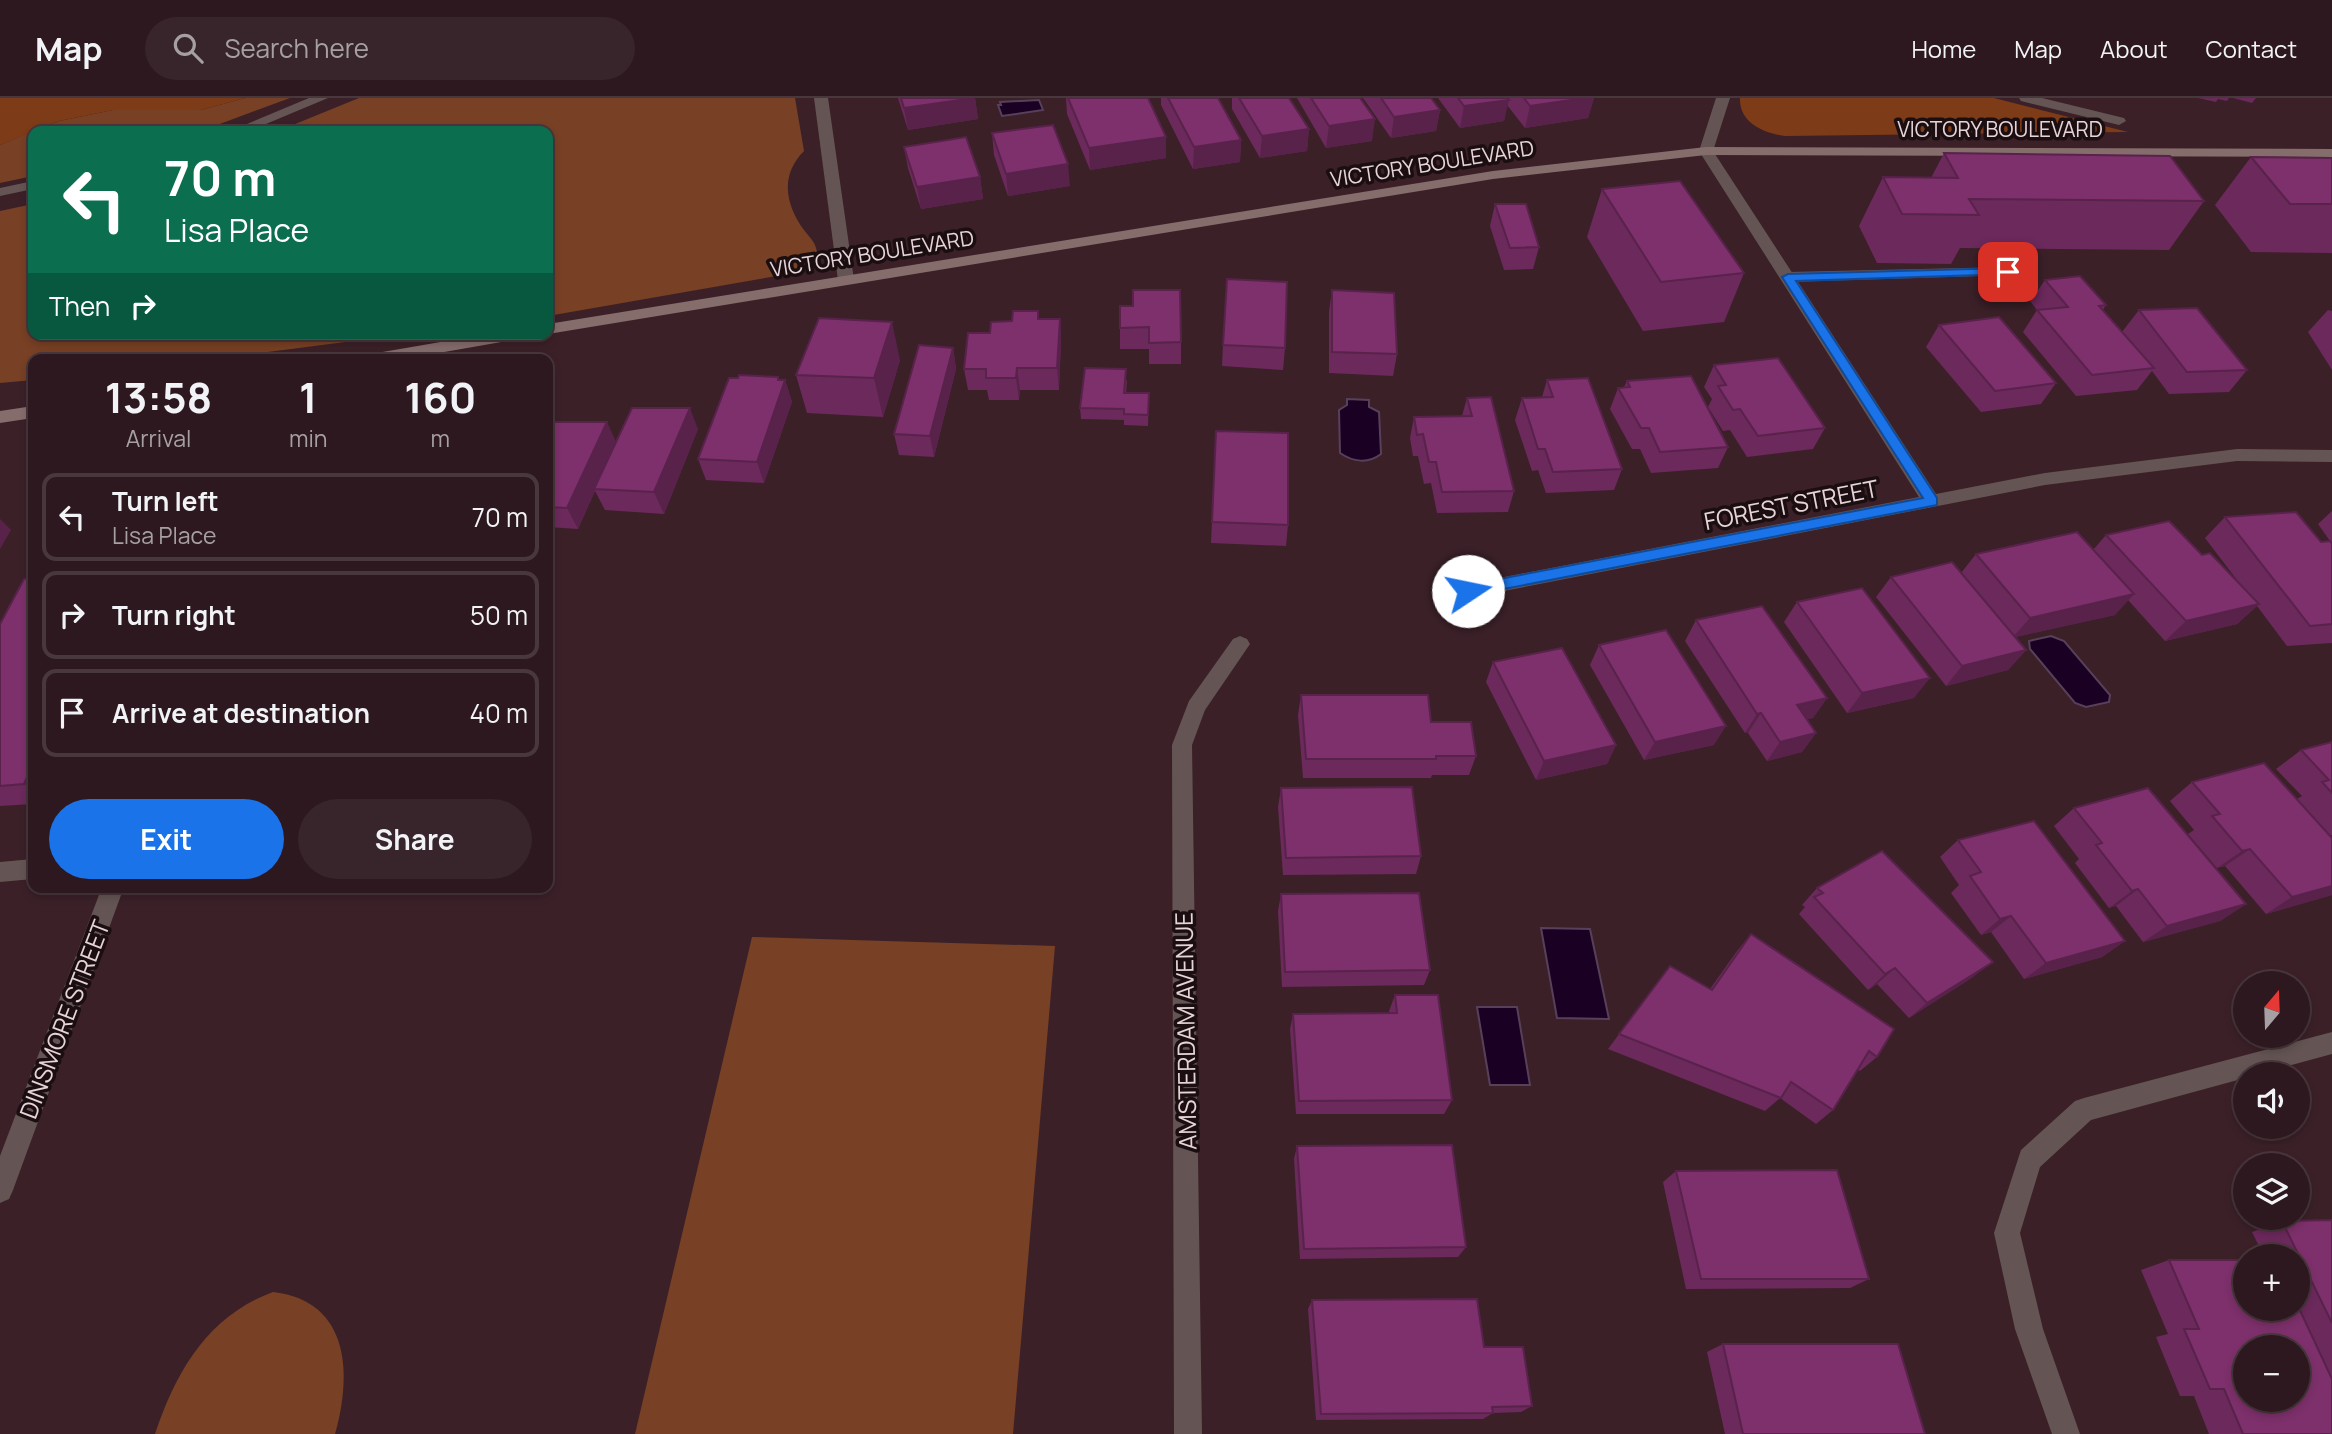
<!DOCTYPE html>
<meta charset="utf-8">
<style>
:root{--surface:#2c181e;--page:#38252b;--text:#f1f3f6;--muted:#a6a0a4;--line:#48373c;--accent:#1a73e8}
body{margin:0;font-family:Manrope,sans-serif;background:var(--page);color:var(--text);height:100vh;display:flex;flex-direction:column;font-size:26px;white-space:nowrap}
*{box-sizing:border-box;margin:0}
p{font-size:23px;color:var(--muted)}
.icon{flex:none;width:38px;height:38px;fill:none;stroke:currentColor;stroke-width:2;stroke-linecap:round;stroke-linejoin:round}
.map{position:relative;flex:1;overflow:hidden}
.sheet{position:absolute;left:28px;top:256px;width:525px;height:539px;display:flex;flex-direction:column;background:var(--surface);border-radius:14px;box-shadow:0 4px 10px #0003,0 0 0 2px var(--line)}
.sheet>*{flex:none}
.hud{position:absolute;left:28px;top:28px;width:525px;height:214px;border-radius:14px;box-shadow:0 4px 10px #0003,0 0 0 2px var(--line);background:#0b6e4f;color:#fff;overflow:hidden}
.needle{width:46px;rotate:19deg}
.tools{position:absolute;left:2233px;top:873px;display:grid;gap:14px}
.tools a{display:grid;place-items:center;width:77px;height:77px;border-radius:50%;background:var(--surface);box-shadow:0 4px 10px #0003,0 0 0 2px var(--line);font-size:35px}
.pin{position:absolute;display:grid;place-items:center;width:60px;height:60px;color:#fff;margin:-30px;border-radius:14px;box-shadow:0 4px 10px #0006}
.me{position:absolute;width:77px;margin:-38px;rotate:79deg;stroke-linejoin:round;filter:drop-shadow(0 0 5px #0008)}
.turn{display:flex;align-items:center;gap:24px;height:147px;padding:0 21px;font-size:32px}
.turn .icon{width:91px;height:91px;stroke-width:2.5}
.turn b{display:block;font-size:49px;line-height:60px}
.then{display:flex;align-items:center;height:66px;padding:0 21px;background:#0003;gap:14px;font-size:26px}
.eta{display:flex;justify-content:space-evenly;align-items:center;height:119px;text-align:center}
.eta b{font-size:42px;font-weight:700;line-height:49px}
.primary-button{display:flex;gap:14px;margin-top:auto;padding:14px 21px}
.primary-button a{flex:1;height:80px;border-radius:42px;background:var(--accent);color:#fff;font-size:28px;font-weight:700;line-height:80px;text-align:center}
.primary-button a+a{background:var(--page);color:var(--text)}
ul{padding:0;list-style:none}
li{display:flex;align-items:center;gap:21px;height:88px;margin:0 14px 10px;padding:0 7px;border:4px solid var(--line);border-radius:14px}
li div{flex:1}
li b{display:block;font-size:26px}
li em{font-style:normal}
header{display:flex;align-items:center;gap:42px;box-sizing:border-box;height:98px;padding:0 35px;background:var(--surface);border-bottom:2px solid var(--line)}
header strong{font-size:33px}
nav{display:flex;gap:38px;margin-inline-start:auto;font-size:24px}
.search{width:490px;height:63px;background:var(--page);display:flex;align-items:center;gap:18px;box-sizing:border-box;padding:0 24px;border-radius:38px;color:var(--muted);font-size:26px}
.map>svg:first-child{display:block}
.green{fill:#784024}
.forest{fill:#7d3b17}
.water{fill:#1a0124;stroke:#58405a;stroke-width:2}
.lines{fill:none;stroke-linecap:round;stroke-linejoin:round}
.lane{fill:#645554;fill-rule:evenodd}
.street{fill:#645554;fill-rule:evenodd}
.secondary{fill:#856d6c;fill-rule:evenodd}
.wall{fill:#6c295c}
.shaded-wall{fill:#58224b}
.building{fill:#7d306b;stroke:#58224b;stroke-width:2;fill-rule:evenodd}
.route{fill:#1a73e8;stroke:#114b97;stroke-width:2}
.labels{text-anchor:middle;dominant-baseline:central;stroke-width:7;stroke-linejoin:round;paint-order:stroke}
.far-street-label{font-size:21px;fill:#e7d4d8;stroke:#1a0e11}
.street-label{font-size:24px;fill:#e7d4d8;stroke:#1a0e11}
</style>
<header>
<strong>Map</strong>
<div class="search"><svg class="icon" aria-label="search" viewBox="0 0 24 24"><circle cx="10" cy="10" r="6"/><path d="M15 15l6 6"/></svg>Search here</div>
<nav><a>Home</a><a>Map</a><a>About</a><a>Contact</a></nav>
</header>
<div class="map">
<svg width="2332" height="1336" viewBox="0 0 2332 1336">
<rect width="100%" height="100%" fill="#3b2028"/>
<!-- green -->
<g class="green">
<polygon points="245,0 290,0 201,33 34,33 59,23 113,12 201,12"/>
<path d="M359,0H795L804,53C780,77 785,106 804,132C810,140 816,144 817,155L809,165L794,175L548,218V33H278Z"/>
<polygon points="33,33 33,78 0,85 0,47"/>
<polygon points="33,106 33,236 408,236 213,261 33,261 33,282 0,285 0,113"/>
<polygon points="752,839 1055,848 1013,1336 635,1336"/>
<path d="M273,1194C350,1203 352,1276 335,1336H155C176,1273 208,1218 273,1194Z"/>
</g>
<!-- forest -->
<g class="forest">
<polygon points="0,0 245,0 201,12 113,12 59,23 0,47"/>
<path d="M1740,0H1994L2128,34L1785,38C1764,35 1739,25 1740,0Z"/>
</g>
<!-- water -->
<g class="water">
<polygon points="1039,2 1043,12 1002,18 998,7 1001,7 1000,4"/>
<path d="M1347,301L1369,302V309L1379,314L1381,356C1368,366 1353,364 1340,355L1339,312L1347,307Z"/>
<polygon points="2051,538 2064,543 2110,597 2109,604 2086,609 2075,605 2030,551 2029,543"/>
<polygon points="1541,830 1590,831 1609,921 1557,920"/>
<polygon points="1477,909 1517,909 1530,987 1490,987"/>
</g>
<g class="lines">
<!-- lane -->
<g class="lane">
<polygon points="309,0 328,0 249,33 230,33"/>
<polygon points="33,83 33,91 0,98 0,90"/>
<polygon points="2008,169 2013,171 2016,174 2013,177 1788,184 1780,179 1788,174"/>
<polygon points="33,761 33,781 0,784 0,764"/>
</g>
<!-- street -->
<g class="street">
<polygon points="814,0 828,0 854,182 846,187 838,182"/>
<polygon points="1716,0 1730,0 1713,53 1936,396 2045,375 2237,351 2332,352 2332,364 2237,363 2045,387 1468,500 1461,498 1458,493 1461,488 1468,486 1919,399 1699,53"/>
<polygon points="2019,0 2042,0 2124,20 2126,23 2119,27 2021,3"/>
<polygon points="1240,538 1247,541 1250,546 1205,612 1192,647 1202,1336 1174,1336 1172,647 1189,603 1233,541"/>
<polygon points="102,789 124,789 13,1092 9,1101 0,1105 0,1058"/>
<polygon points="2332,934 2332,956 2259,976 2245,976 2245,980 2091,1022 2040,1069 2020,1135 2043,1231 2080,1336 2052,1336 2015,1231 1994,1135 2021,1052 2075,1003 2084,1000"/>
</g>
<!-- secondary -->
<g class="secondary">
<polygon points="1706,49 2332,51 2332,59 1706,57 1493,81 548,236 548,226 1493,73"/>
<polygon points="487,236 527,236 519,241 404,261 363,261 371,256"/>
<polygon points="33,308 33,320 0,325 0,313"/>
</g>
</g>
<!-- wall -->
<g class="wall">
<polygon points="898,0 975,0 978,21 908,32"/>
<polygon points="1066,0 1148,0 1166,60 1090,72 1067,16"/>
<polygon points="1161,0 1218,0 1241,42 1240,64 1193,71 1161,7"/>
<polygon points="1232,0 1289,0 1309,31 1307,53 1260,60 1232,11"/>
<polygon points="1297,0 1360,0 1372,43 1326,50"/>
<polygon points="1363,0 1431,0 1440,12 1436,33 1391,40"/>
<polygon points="1438,0 1594,0 1588,20 1525,30 1507,7 1504,23 1460,30"/>
<polygon points="2198,0 2229,0 2227,3 2218,1 2216,4"/>
<polygon points="2233,0 2256,0 2252,5"/>
<polygon points="992,35 1070,88 1008,98 994,57"/>
<polygon points="904,49 980,79 983,101 921,111 908,70"/>
<polygon points="1944,55 2204,103 2169,152 1960,150 1951,166 1877,165 1859,128 1883,79 1931,80"/>
<polygon points="2251,59 2332,60 2332,155 2251,154 2215,107"/>
<polygon points="1602,91 1744,175 1724,224 1643,233 1587,139"/>
<polygon points="1495,106 1539,149 1533,171 1504,172 1490,128"/>
<polygon points="2045,182 2106,207 2102,213 2130,243 2122,234 2139,212 2247,272 2229,294 2169,296 2152,273 2137,292 2076,298 2023,234 2037,212 2030,203"/>
<polygon points="1332,192 1397,256 1393,278 1329,275 1329,214"/>
<polygon points="1120,208 1181,244 1181,266 1149,266 1149,251 1120,251"/>
<polygon points="2328,212 2332,213 2332,272 2308,234"/>
<polygon points="1039,221 1060,221 1061,243 1059,292 1020,292 1019,302 989,302 987,292 968,292 964,271 990,235"/>
<polygon points="1939,227 2056,285 2041,306 1981,314 1926,249"/>
<polygon points="1223,247 1285,250 1283,272 1222,268"/>
<polygon points="953,250 956,271 934,359 899,357 894,336"/>
<polygon points="900,262 883,319 807,315 796,277"/>
<polygon points="1714,267 1825,330 1813,351 1747,359 1730,332 1723,333 1708,309 1712,301 1704,289"/>
<polygon points="779,282 785,282 792,304 764,385 706,382 698,361"/>
<polygon points="1127,282 1126,295 1149,295 1148,328 1124,327 1124,322 1081,321 1080,310"/>
<polygon points="1547,282 1622,371 1614,392 1546,395 1538,372 1532,373 1515,322 1522,300 1542,299"/>
<polygon points="1627,283 1728,349 1718,370 1651,375 1640,351 1632,351 1610,311 1618,290 1624,289"/>
<polygon points="1467,300 1514,393 1508,414 1437,415 1431,385 1424,386 1418,358 1413,358 1410,340 1414,319 1462,318"/>
<polygon points="548,325 616,344 698,331 664,416 605,412 595,393 578,431 548,429"/>
<polygon points="1216,333 1288,427 1286,448 1211,445"/>
<polygon points="2332,413 2332,545 2287,548 2257,508 2237,526 2165,543 2128,502 2115,517 2015,539 2026,552 2008,572 1946,588 1876,499 1891,479 1961,475 1976,456 2093,452 2106,437 2202,457 2240,486 2205,440 2225,419 2321,444 2330,443 2318,426"/>
<polygon points="33,480 33,706 0,708 0,526"/>
<polygon points="1797,504 1914,600 1847,615 1784,524"/>
<polygon points="1696,522 1827,600 1813,620 1806,621 1816,635 1802,654 1767,663 1748,635 1745,635 1685,543"/>
<polygon points="1599,547 1714,647 1644,662 1590,567"/>
<polygon points="1493,564 1616,647 1607,666 1536,682 1486,584"/>
<polygon points="1301,597 1431,624 1476,658 1469,677 1432,677 1431,680 1303,680 1298,617"/>
<polygon points="2332,644 2332,737 2330,738 2332,797 2266,816 2225,768 2217,770 2188,736 2194,732 2170,703 2192,684 2297,701 2302,698 2276,671 2301,652"/>
<polygon points="1281,690 1421,758 1416,776 1283,777 1278,709"/>
<polygon points="2074,710 2246,806 2220,823 2143,844 2116,808 2109,810 2075,765 2079,761 2054,728"/>
<polygon points="1958,742 2125,843 2102,859 2024,881 1991,834 1981,837 1951,795 1959,787 1940,759"/>
<polygon points="1817,790 1973,879 1909,920 1877,886 1868,892 1799,816 1805,809 1802,807"/>
<polygon points="1281,796 1430,872 1424,887 1282,889 1278,813"/>
<polygon points="1751,836 1877,959 1860,973 1858,972 1833,1012 1816,1026 1780,1000 1765,1013 1608,951 1670,868 1710,891 1737,853"/>
<polygon points="1395,897 1452,1002 1444,1016 1296,1016 1290,931 1293,916 1390,915 1389,913"/>
<polygon points="1297,1048 1466,1149 1458,1159 1300,1161 1294,1061"/>
<polygon points="1676,1073 1869,1181 1850,1190 1686,1191 1663,1084"/>
<polygon points="2332,1122 2332,1336 2209,1336 2194,1298 2180,1298 2156,1239 2168,1236 2141,1172 2169,1162 2298,1211 2298,1158 2264,1158 2252,1134 2282,1123"/>
<polygon points="1312,1202 1484,1249 1532,1308 1521,1314 1493,1315 1483,1321 1316,1322 1308,1211"/>
<polygon points="1723,1246 1925,1336 1725,1336 1707,1254"/>
</g>
<!-- shaded-wall -->
<g class="shaded-wall">
<polygon points="975,0 978,21 908,32 904,10"/>
<polygon points="1585,0 1594,0 1588,20 1525,30 1530,8"/>
<polygon points="1509,2 1504,23 1460,30 1464,8"/>
<polygon points="1440,12 1436,33 1391,40 1394,19"/>
<polygon points="1375,21 1372,43 1326,50 1329,28"/>
<polygon points="1309,31 1307,53 1260,60 1262,38"/>
<polygon points="1166,39 1166,60 1090,72 1089,50"/>
<polygon points="1241,42 1240,64 1193,71 1194,49"/>
<polygon points="1068,66 1070,88 1008,98 1006,76"/>
<polygon points="980,79 983,101 921,111 917,89"/>
<polygon points="1060,221 1061,243 1059,292 1057,270"/>
<polygon points="892,224 900,262 883,319 874,280"/>
<polygon points="953,250 956,271 934,359 930,338"/>
<polygon points="1017,270 1020,292 1019,302 1016,280"/>
<polygon points="778,279 782,291 785,282 792,304 764,385 757,364"/>
<polygon points="690,310 698,331 664,416 654,394"/>
<polygon points="607,324 617,346 594,391 595,393 578,431 567,410"/>
<polygon points="0,421 11,432 0,451"/>
<polygon points="2134,496 2115,517 2012,540 2030,520"/>
<polygon points="2259,506 2237,526 2165,543 2186,523"/>
<polygon points="2026,552 2008,572 1946,588 1962,568"/>
<polygon points="1930,580 1914,600 1847,615 1862,595"/>
<polygon points="1827,600 1813,620 1783,626 1797,607"/>
<polygon points="1761,615 1748,635 1745,635 1757,616"/>
<polygon points="1726,628 1714,647 1644,662 1655,644"/>
<polygon points="1816,635 1802,654 1767,663 1780,644"/>
<polygon points="1616,647 1607,666 1536,682 1544,663"/>
<polygon points="33,666 33,693 24,686"/>
<polygon points="2250,751 2225,768 2217,770 2242,753"/>
<polygon points="2332,788 2332,797 2266,816 2292,799"/>
<polygon points="2138,791 2116,808 2109,810 2132,793"/>
<polygon points="2246,806 2220,823 2143,844 2167,828"/>
<polygon points="2011,818 1991,834 1981,837 2000,821"/>
<polygon points="2125,843 2102,859 2024,881 2046,865"/>
<polygon points="1993,864 1973,879 1909,920 1927,905"/>
<polygon points="1895,870 1877,886 1868,892 1885,876"/>
</g>
<!-- building -->
<g class="building">
<polygon points="901,0 974,0 904,10"/>
<polygon points="1068,0 1148,0 1166,39 1089,50"/>
<polygon points="1168,0 1218,0 1241,42 1194,49"/>
<polygon points="1239,0 1289,0 1309,31 1262,38"/>
<polygon points="1311,0 1360,0 1375,21 1329,28"/>
<polygon points="1381,0 1431,0 1440,12 1394,19"/>
<polygon points="1458,0 1507,0 1509,2 1464,8"/>
<polygon points="1524,0 1585,0 1530,8"/>
<polygon points="1053,27 1068,66 1006,76 992,35"/>
<polygon points="966,39 980,79 917,89 904,49"/>
<polygon points="1944,55 2170,58 2204,103 1969,101 1979,117 1902,116 1883,79 1958,80"/>
<polygon points="2251,59 2332,60 2332,106 2290,106"/>
<polygon points="1680,83 1744,175 1661,184 1602,91"/>
<polygon points="1495,106 1526,106 1539,149 1510,150"/>
<polygon points="2080,178 2106,207 2099,208 2154,270 2092,277 2037,212 2068,209 2045,182"/>
<polygon points="1227,181 1287,184 1285,250 1223,247"/>
<polygon points="1133,192 1180,192 1181,244 1149,245 1149,229 1120,230 1120,208 1133,208"/>
<polygon points="1332,192 1394,195 1397,256 1332,254"/>
<polygon points="2197,210 2247,272 2187,274 2139,212"/>
<polygon points="1013,213 1038,213 1038,221 1060,221 1057,270 1017,270 1016,280 986,280 986,271 964,271 968,235 990,235 991,224 1012,223"/>
<polygon points="1999,219 2056,285 1995,293 1939,227"/>
<polygon points="819,220 892,224 874,280 796,277"/>
<polygon points="919,247 953,250 930,338 894,336"/>
<polygon points="1778,260 1825,330 1758,338 1740,311 1733,312 1718,288 1726,287 1714,267"/>
<polygon points="1085,270 1126,271 1124,295 1149,295 1148,317 1124,316 1124,311 1080,310"/>
<polygon points="739,277 778,279 778,282 785,282 757,364 698,361 729,280 738,280"/>
<polygon points="1691,278 1728,349 1660,354 1649,330 1641,330 1618,290 1630,289 1627,283"/>
<polygon points="1588,280 1622,371 1553,374 1545,351 1538,351 1522,300 1553,299 1547,282"/>
<polygon points="1491,299 1514,393 1442,394 1436,364 1429,364 1423,336 1417,337 1414,319 1472,318 1467,300"/>
<polygon points="632,310 690,310 654,394 594,391"/>
<polygon points="549,324 607,324 567,410 548,409"/>
<polygon points="1216,333 1288,335 1288,427 1212,424"/>
<polygon points="2296,414 2321,444 2330,443 2332,446 2332,526 2310,528 2225,419"/>
<polygon points="2169,423 2202,457 2210,455 2259,506 2186,523 2106,437"/>
<polygon points="2077,434 2134,496 2030,520 1976,456"/>
<polygon points="1952,464 2026,552 1962,568 1891,479"/>
<polygon points="33,480 33,666 24,686 0,688 0,526 24,481"/>
<polygon points="1862,490 1930,580 1862,595 1797,504"/>
<polygon points="1762,508 1827,600 1797,607 1816,635 1780,644 1761,615 1757,616 1696,522"/>
<polygon points="1666,532 1726,628 1655,644 1599,547"/>
<polygon points="1562,550 1616,647 1544,663 1493,564"/>
<polygon points="1301,597 1428,597 1431,624 1471,624 1476,658 1436,658 1436,661 1306,661"/>
<polygon points="2332,644 2332,695 2322,684 2329,682 2301,652"/>
<polygon points="2264,665 2332,740 2332,788 2292,799 2250,751 2242,753 2212,718 2220,716 2192,684"/>
<polygon points="1412,689 1421,758 1286,760 1281,690"/>
<polygon points="2148,690 2246,806 2167,828 2138,791 2132,793 2096,747 2102,745 2074,710"/>
<polygon points="2034,723 2125,843 2046,865 2011,818 2000,821 1970,778 1981,774 1958,742"/>
<polygon points="1882,753 1993,864 1927,905 1895,870 1885,876 1814,799 1823,795 1817,790"/>
<polygon points="1419,795 1430,872 1285,874 1281,796"/>
<polygon points="1751,836 1894,931 1877,959 1869,953 1833,1012 1791,984 1781,1000 1619,936 1670,868 1712,892"/>
<polygon points="1395,897 1438,897 1452,1002 1299,1003 1293,916 1397,915"/>
<polygon points="1452,1047 1466,1149 1304,1151 1297,1048"/>
<polygon points="1837,1072 1869,1181 1701,1181 1676,1073"/>
<polygon points="2332,1122 2332,1225 2282,1123"/>
<path d="M2169,1162H2245V1211H2298V1208L2332,1281V1336H2243L2224,1291H2210L2184,1231H2199ZM2245,1250H2298V1302H2245Z"/>
<polygon points="1477,1201 1484,1249 1523,1249 1532,1308 1492,1309 1493,1315 1321,1316 1312,1202"/>
<polygon points="1723,1246 1898,1246 1925,1336 1743,1336"/>
</g>
<!-- route -->
<polygon class="route" points="2008,170 2014,174 2012,176 1796,183 1937,400 1937,407 1468,498 1463,497 1461,493 1468,487 1923,400 1782,179 1788,176"/>
<g class="labels">
<!-- far-street labels -->
<g class="far-street-label">
<text x="2000" y="31">VICTORY BOULEVARD</text>
<text transform="translate(1432 65) rotate(-9)">VICTORY BOULEVARD</text>
<text transform="translate(872 155) rotate(-9)">VICTORY BOULEVARD</text>
</g>
<!-- street labels -->
<g class="street-label">
<text transform="translate(1791 406) rotate(-11)">FOREST STREET</text>
<text transform="translate(64 921) rotate(-69)">DINSMORE STREET</text>
<text transform="translate(1185 933) rotate(-91)">AMSTERDAM AVENUE</text>
</g>
</g>
</svg>
<div class="tools">
<a><svg class="needle" viewBox="-14 -14 28 28"><path d="M0-13l5 13h-10z" fill="#e53935"/><path d="M0 13l5-13h-10z" fill="#a6a0a4"/></svg></a>
<a><svg class="icon" aria-label="sound" viewBox="0 0 24 24"><path d="M4 9h4l5-4v14l-5-4H4zM17 9q2 3 0 6"/></svg></a>
<a><svg class="icon" aria-label="layers" viewBox="0 0 24 24"><path d="M12 4l9 5-9 5-9-5zM3 14l9 5 9-5"/></svg></a>
<a>+</a>
<a>−</a>
</div>
<div class="pin" style="left:2008px;top:174px;background:#d93025"><svg class="icon" aria-label="arrive" viewBox="0 0 24 24"><path d="M6 21V4h12l-3 4 3 4H6"/></svg></div>
<svg class="me" style="left:1468px;top:493px" viewBox="-20 -20 40 40"><circle r="19" fill="#fff"/><path d="M0-13L10 11 0 6-10 11z" fill="#1a73e8"/></svg>
<div class="hud">
<div class="turn"><svg class="icon" aria-label="left" viewBox="0 0 24 24"><path d="M17 20v-9H6M10 6l-5 5 5 5"/></svg><div><b>70 m</b>Lisa Place</div></div>
<div class="then">Then<svg class="icon" aria-label="right" viewBox="0 0 24 24"><path d="M7 20v-9h11M14 6l5 5-5 5"/></svg></div>
</div>
<section class="sheet">
<div class="eta">
<div><b>13:58</b><p>Arrival</p></div>
<div><b>1</b><p>min</p></div>
<div><b>160</b><p>m</p></div>
</div>
<ul>
<li><svg class="icon" aria-label="left" viewBox="0 0 24 24"><path d="M17 20v-9H6M10 6l-5 5 5 5"/></svg><div><b>Turn left</b><p>Lisa Place</p></div><em>70 m</em></li>
<li><svg class="icon" aria-label="right" viewBox="0 0 24 24"><path d="M7 20v-9h11M14 6l5 5-5 5"/></svg><div><b>Turn right</b></div><em>50 m</em></li>
<li><svg class="icon" aria-label="arrive" viewBox="0 0 24 24"><path d="M6 21V4h12l-3 4 3 4H6"/></svg><div><b>Arrive at destination</b></div><em>40 m</em></li>
</ul>
<div class="primary-button"><a>Exit</a><a>Share</a></div>
</section>
</div>
